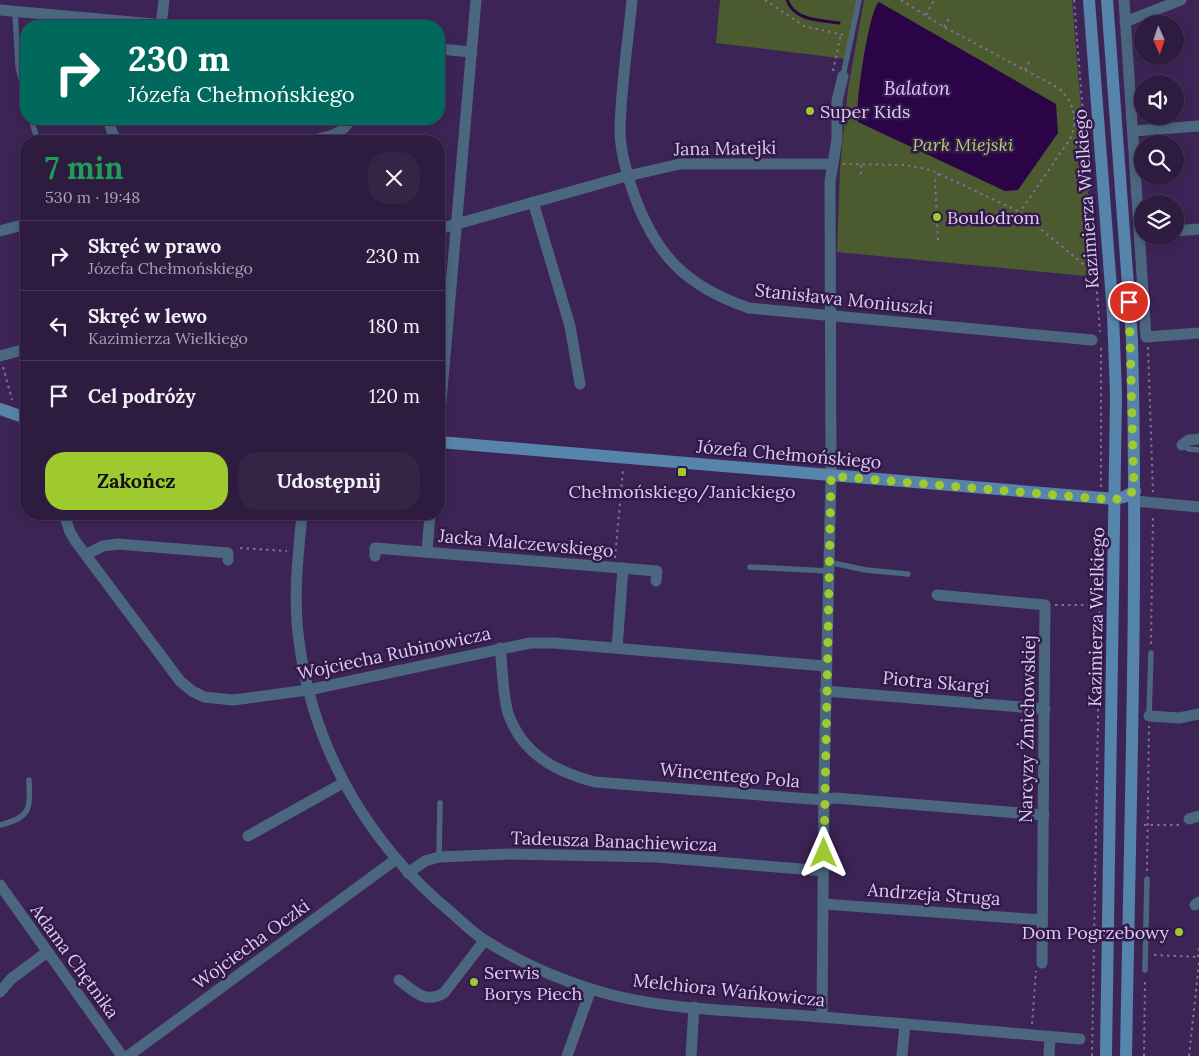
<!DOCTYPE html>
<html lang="pl">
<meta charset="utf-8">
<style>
:root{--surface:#2e1b40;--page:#362447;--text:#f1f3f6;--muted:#a7a1b1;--line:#493959;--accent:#9eca2f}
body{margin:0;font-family:Lora,serif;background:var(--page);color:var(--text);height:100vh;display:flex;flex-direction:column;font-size:19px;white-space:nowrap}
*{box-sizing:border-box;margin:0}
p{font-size:16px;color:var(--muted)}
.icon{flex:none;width:28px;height:28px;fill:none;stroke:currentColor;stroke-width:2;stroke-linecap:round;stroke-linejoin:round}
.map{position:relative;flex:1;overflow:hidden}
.details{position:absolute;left:20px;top:135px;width:425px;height:385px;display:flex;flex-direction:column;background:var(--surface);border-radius:20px;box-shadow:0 2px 8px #0003,0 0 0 1px var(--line)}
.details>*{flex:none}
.hud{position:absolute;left:20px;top:20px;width:425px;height:105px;border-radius:20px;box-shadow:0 2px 8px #0003,0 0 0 1px var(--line);background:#00695c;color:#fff;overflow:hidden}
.needle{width:32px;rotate:177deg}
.tools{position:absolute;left:1134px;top:15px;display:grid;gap:10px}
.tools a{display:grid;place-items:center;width:50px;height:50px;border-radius:50%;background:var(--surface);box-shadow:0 2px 8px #0003,0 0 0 1px var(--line);font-size:25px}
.pin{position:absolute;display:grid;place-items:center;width:42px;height:42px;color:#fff;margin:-21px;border:2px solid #fff;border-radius:50%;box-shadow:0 1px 5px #0007}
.me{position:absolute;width:55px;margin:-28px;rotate:0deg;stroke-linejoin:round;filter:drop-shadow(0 0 4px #0008)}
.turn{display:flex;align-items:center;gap:18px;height:105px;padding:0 25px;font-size:22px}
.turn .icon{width:65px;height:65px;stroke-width:2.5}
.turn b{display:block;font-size:35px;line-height:42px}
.round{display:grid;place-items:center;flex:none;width:52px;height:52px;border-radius:20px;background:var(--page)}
.overview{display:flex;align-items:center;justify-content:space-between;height:85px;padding:0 25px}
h1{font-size:30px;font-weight:800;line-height:38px;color:#1e9e55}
.action{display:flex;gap:10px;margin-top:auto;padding:10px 25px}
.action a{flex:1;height:58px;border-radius:20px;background:var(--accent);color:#111;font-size:20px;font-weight:800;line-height:58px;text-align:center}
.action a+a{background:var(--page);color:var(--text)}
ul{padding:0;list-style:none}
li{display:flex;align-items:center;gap:15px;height:70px;padding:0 25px;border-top:1px solid var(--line)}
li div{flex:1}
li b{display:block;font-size:19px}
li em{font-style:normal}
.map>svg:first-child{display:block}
.green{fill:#4b5a2f}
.water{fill:#2a0447}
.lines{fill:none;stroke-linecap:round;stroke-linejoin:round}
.stream{stroke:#2a0447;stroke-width:3}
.path{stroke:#836e98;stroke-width:2;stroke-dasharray:2.5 4;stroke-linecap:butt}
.lane{stroke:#4b677f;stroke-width:5.5}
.street{stroke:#4b677f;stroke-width:11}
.secondary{stroke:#5784aa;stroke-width:12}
.route{stroke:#9eca2f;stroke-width:9;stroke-dasharray:0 16.2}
.poi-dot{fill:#9eca2f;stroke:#33194b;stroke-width:2}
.labels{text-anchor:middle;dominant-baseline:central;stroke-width:5;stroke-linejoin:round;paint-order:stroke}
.poi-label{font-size:18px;fill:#dbcdec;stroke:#33194b;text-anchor:start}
.park-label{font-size:18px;font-style:italic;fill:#add265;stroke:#33194b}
.street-label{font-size:18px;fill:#dbcdec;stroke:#33194b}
.water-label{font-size:19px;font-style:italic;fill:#ddc3fe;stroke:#33194b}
</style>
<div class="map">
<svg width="1199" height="1056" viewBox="0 0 1199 1056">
<rect width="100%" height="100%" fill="#3d2456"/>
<!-- green -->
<g class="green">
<polygon points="720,0 859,0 847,59 716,43"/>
<polygon points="864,0 1072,0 1095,277 837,252 840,168 848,89"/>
</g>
<!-- water -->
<path class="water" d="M879,2L1056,104L1058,133L1018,190L1005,191L858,122C854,108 869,9 879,2Z"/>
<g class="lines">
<!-- stream -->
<path class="stream" d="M787,0C795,21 819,20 839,23"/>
<!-- path -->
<g class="path">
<polyline points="765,0 804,26 843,35"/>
<path d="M901,0L944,27L1057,87C1073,99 1079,120 1070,139L1020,212"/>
<polyline points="1074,0 1100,332"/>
<polyline points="926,15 934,0"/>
<polyline points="944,27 950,17"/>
<polyline points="1025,70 1030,60"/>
<polyline points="833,71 841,34"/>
<polyline points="1074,123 1084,123"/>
<polyline points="843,164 905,165 931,170 1020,212 1088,268 1095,269"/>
<polyline points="861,174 861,165"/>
<polyline points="938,240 935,181 939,173"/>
<polyline points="1148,347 1153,492"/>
<polyline points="3,367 12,400"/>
<polyline points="1101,487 1101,347"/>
<polyline points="240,548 287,551"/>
<polyline points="615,558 623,470"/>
<polyline points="1055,605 1100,605"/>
<polyline points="1151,644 1153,514"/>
<polyline points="1144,825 1179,825"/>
<polyline points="1147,871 1149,726"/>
<polyline points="1154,955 1199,957"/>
<polyline points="1198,957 1199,945"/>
<polyline points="1032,1024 1036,971"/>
<polyline points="1092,1056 1100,603"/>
<polyline points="1144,1056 1145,978"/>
<polyline points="1189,1056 1199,963"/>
</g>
<!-- lane -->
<g class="lane">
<polyline points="15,11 18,66 26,100"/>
<polyline points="843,76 859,0"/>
<polyline points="31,119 38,141"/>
<polyline points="1182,445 1189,449 1199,450"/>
<polyline points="828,562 866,570 908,574"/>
<polyline points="750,567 828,571"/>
<polyline points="1149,716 1151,653"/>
<path d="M0,825C31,817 30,810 29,780"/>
<polyline points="439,857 440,803"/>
<polyline points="1145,970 1147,879"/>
</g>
<!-- street -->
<g class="street">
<path d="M632,0C628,43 621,86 620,129C620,150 626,170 632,189C654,253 684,286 749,308L1092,340"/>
<polyline points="1124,0 1146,337 1199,333"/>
<polyline points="0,10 176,26"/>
<polyline points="1125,22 1181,0"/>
<polyline points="161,25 164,0"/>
<polyline points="439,49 472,52"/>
<polyline points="108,119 115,141"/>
<polyline points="1133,131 1199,126"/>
<path d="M309,141C325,137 343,136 350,119"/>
<polyline points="533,202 570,326 580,384"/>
<polyline points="439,229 623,177 680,164 833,164"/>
<polyline points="0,231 26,224"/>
<polyline points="1175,231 1199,229"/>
<polyline points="0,356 26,349"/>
<polyline points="439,424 476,0"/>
<polyline points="1182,445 1189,440 1199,439"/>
<polyline points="1135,501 1199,507"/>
<polyline points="64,514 70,532 76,542 180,681 192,691 204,697 233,700 308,690 530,643 554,643 825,666"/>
<path d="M302,514C298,556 293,598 299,641C313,749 368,844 452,913C463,923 474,934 486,941C518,961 555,978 591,989C656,1010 727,1010 794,1015C889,1022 985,1031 1080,1039"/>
<polyline points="427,552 430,514"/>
<polyline points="87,554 103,546 118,544 228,553 228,560"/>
<polyline points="375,556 375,548 657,571 656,581"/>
<polyline points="937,595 1045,605 1042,963"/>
<path d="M500,648C503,669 502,692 508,713C522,754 556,772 595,782L823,800L835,798L1044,815"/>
<polyline points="617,648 623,568"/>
<polyline points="825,691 1045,709"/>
<polyline points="1149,716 1179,718 1199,714"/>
<polyline points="1189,819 1199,816"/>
<polyline points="248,836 343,783"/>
<polyline points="408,873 425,861 439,857 509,854 657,857 824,871"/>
<polyline points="0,885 122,1056"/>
<polyline points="824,904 1042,920"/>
<polyline points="1195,905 1199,902"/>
<path d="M399,980C415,992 425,1004 444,993L484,941"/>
<polyline points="0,992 11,979 47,952"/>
<polyline points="822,1017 824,783 831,476 830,182 837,139 837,101 843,76"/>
<polyline points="128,1056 395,860"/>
<polyline points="567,1056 591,989"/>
<polyline points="691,1056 694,1007"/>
<polyline points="902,1056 905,1024"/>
<polyline points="1049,1056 1050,1036"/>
</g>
<!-- secondary -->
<g class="secondary">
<polyline points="1089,0 1113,314 1116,395 1106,1056"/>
<path d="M1107,0L1132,340C1138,579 1130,817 1126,1056"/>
<polyline points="0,409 26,418"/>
<polyline points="439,442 1115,499 1124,497 1135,491"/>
</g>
</g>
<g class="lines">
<!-- route -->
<polyline class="route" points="824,853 831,476 1115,500 1134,491 1129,302"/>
</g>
<!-- markers -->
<g class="poi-dot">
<circle cx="810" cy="111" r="5"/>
<circle cx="937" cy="217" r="5"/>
<rect x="677" y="467" width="10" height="10" rx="2.5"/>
<circle cx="1179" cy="932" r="5"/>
<circle cx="474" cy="982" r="5"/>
</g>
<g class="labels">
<!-- poi labels -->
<g class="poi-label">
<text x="820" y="111">Super Kids</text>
<text x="947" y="217">Boulodrom</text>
<text x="682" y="491" text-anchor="middle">Chełmońskiego/Janickiego</text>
<text x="1169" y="932" text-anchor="end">Dom Pogrzebowy</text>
<text x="484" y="972">Serwis<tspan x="484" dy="21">Borys Piech</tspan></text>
</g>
<!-- park labels -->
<g class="park-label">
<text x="963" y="144">Park Miejski</text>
</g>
<!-- street labels -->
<g class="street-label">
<text transform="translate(725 148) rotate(-1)">Jana Matejki</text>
<text transform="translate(1086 199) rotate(-94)">Kazimierza Wielkiego</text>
<text transform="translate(844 299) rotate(6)">Stanisława Moniuszki</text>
<text transform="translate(789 454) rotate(5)">Józefa Chełmońskiego</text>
<text transform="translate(526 543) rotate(5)">Jacka Malczewskiego</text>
<text transform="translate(1096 617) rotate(-89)">Kazimierza Wielkiego</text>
<text transform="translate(394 653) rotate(-12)">Wojciecha Rubinowicza</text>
<text transform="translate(936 682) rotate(5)">Piotra Skargi</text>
<text transform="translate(1027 729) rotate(-89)">Narcyzy Żmichowskiej</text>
<text transform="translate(730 775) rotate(5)">Wincentego Pola</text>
<text transform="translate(614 841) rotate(2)">Tadeusza Banachiewicza</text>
<text transform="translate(934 894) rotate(4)">Andrzeja Struga</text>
<text transform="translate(251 944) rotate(-36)">Wojciecha Oczki</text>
<text transform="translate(75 961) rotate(54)">Adama Chętnika</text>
<text transform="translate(729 990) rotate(6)">Melchiora Wańkowicza</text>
</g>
<!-- water labels -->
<g class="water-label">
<text x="917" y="88">Balaton</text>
</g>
</g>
</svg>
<div class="tools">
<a><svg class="needle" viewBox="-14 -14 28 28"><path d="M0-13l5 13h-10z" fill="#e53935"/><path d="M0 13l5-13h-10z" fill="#a7a1b1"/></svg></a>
<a><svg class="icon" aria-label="sound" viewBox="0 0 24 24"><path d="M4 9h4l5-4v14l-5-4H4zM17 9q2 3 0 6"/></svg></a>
<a><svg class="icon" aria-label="search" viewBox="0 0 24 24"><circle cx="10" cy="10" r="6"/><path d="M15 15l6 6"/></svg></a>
<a><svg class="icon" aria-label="layers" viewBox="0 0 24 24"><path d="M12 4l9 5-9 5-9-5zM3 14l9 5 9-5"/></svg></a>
</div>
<div class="pin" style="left:1129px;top:302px;background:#d93025"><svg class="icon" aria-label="arrive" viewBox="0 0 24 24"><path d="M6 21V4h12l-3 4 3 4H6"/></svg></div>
<svg class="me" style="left:824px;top:853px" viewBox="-20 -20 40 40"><path d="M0-17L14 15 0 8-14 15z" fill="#9eca2f" stroke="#fff" stroke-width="4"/></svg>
<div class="hud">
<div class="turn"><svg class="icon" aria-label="right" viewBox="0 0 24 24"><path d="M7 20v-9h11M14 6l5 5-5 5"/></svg><div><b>230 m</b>Józefa Chełmońskiego</div></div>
</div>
<section class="details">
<div class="overview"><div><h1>7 min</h1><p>530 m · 19:48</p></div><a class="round"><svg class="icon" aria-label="close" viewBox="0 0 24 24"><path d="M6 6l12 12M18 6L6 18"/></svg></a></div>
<ul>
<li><svg class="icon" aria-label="right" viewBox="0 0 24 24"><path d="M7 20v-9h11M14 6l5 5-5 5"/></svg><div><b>Skręć w prawo</b><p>Józefa Chełmońskiego</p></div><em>230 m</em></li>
<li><svg class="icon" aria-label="left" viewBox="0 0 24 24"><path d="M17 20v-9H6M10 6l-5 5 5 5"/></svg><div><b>Skręć w lewo</b><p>Kazimierza Wielkiego</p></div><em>180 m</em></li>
<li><svg class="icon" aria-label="arrive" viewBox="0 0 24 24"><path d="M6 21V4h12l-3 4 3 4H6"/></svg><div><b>Cel podróży</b></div><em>120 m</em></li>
</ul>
<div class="action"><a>Zakończ</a><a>Udostępnij</a></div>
</section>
</div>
